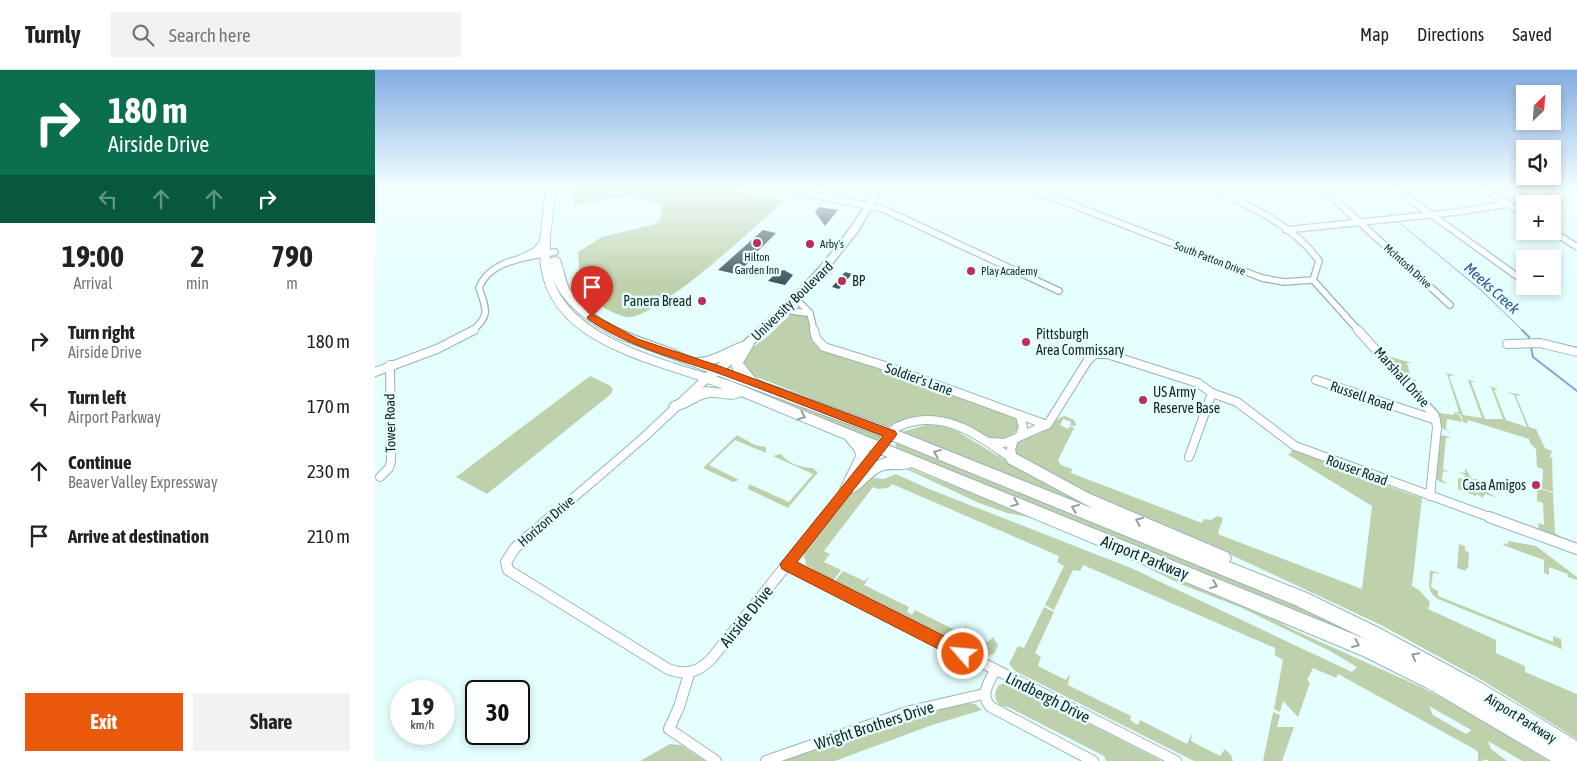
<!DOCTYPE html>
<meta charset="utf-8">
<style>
:root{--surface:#fff;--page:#f2f2f2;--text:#222;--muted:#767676;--line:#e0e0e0;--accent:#ea580c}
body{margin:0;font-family:"Asap Condensed",sans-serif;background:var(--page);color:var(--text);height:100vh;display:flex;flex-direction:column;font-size:19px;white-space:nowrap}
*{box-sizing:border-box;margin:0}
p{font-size:16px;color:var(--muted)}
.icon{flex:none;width:28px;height:28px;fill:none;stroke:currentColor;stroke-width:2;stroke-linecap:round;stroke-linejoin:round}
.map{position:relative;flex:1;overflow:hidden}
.drawer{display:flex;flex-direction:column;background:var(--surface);width:375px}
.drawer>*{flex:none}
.hud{background:#0b6e4f;color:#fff;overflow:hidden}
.needle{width:32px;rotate:25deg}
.controls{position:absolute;left:1141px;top:15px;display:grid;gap:10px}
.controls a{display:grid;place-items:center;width:45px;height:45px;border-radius:0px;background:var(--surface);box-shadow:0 2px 8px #0003;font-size:25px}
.speed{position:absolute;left:15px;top:610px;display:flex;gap:10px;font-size:25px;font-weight:700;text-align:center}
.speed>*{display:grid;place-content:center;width:65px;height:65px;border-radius:50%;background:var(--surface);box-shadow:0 2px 8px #0003;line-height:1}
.speed small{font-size:12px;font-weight:400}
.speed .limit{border:2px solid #111;border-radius:8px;background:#fff;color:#111}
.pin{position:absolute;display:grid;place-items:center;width:42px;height:42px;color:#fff;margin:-51px -21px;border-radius:50% 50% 50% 0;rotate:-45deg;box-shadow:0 0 5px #0007}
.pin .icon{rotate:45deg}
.me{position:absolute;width:55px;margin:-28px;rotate:297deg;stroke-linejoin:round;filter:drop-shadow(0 0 4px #0008)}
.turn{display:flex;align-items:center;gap:18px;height:105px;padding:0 25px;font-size:22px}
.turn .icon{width:65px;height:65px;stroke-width:2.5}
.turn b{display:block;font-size:35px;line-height:42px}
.lanes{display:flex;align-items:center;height:48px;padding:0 25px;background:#0003;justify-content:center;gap:25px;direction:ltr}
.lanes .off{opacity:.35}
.eta{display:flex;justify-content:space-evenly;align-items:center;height:85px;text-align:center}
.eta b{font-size:30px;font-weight:700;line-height:35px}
.button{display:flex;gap:10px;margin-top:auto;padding:10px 25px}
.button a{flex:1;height:58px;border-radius:0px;background:var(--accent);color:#fff;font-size:20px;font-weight:700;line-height:58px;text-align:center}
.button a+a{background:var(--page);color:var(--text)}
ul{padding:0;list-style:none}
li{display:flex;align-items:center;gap:15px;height:65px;padding:0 25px}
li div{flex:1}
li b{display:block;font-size:19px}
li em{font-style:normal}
header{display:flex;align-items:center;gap:30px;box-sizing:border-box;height:70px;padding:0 25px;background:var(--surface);border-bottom:1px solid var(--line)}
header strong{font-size:24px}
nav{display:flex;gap:28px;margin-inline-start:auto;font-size:18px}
.search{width:350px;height:45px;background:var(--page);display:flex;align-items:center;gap:12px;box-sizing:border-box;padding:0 18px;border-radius:0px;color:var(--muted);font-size:19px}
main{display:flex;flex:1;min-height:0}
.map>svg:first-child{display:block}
.green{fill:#bfd1ac;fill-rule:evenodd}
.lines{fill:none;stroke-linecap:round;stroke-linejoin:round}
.stream-far1{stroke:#88a1d8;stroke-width:1}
.stream{stroke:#88a1d8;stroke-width:2}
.building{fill:#3d535f}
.street-far2-casing{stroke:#97b6b6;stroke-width:8}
.street-far1-casing{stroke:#97b6b6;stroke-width:10}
.street-casing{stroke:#97b6b6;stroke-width:12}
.secondary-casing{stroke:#97b6b6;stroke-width:2}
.primary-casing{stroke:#97b6b6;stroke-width:3}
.highway-casing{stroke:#97b6b6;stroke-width:2}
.street-far2{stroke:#fff;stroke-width:5.5}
.street-far1{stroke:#fff;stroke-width:8}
.street{stroke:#fff;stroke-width:10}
.secondary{fill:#fff;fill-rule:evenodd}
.primary{fill:#fff;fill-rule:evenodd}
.highway{fill:#fff;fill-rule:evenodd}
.oneway{stroke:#979c9c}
.route{fill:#ea580c;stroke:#983908}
.poi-dot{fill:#bd2e5a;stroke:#e5ffff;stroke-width:2}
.labels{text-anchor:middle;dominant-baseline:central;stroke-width:5;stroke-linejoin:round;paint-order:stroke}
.far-poi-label{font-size:11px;fill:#172323;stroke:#e5ffff;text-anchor:start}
.far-street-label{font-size:11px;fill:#172323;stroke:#e5ffff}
.poi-label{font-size:14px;fill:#172323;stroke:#e5ffff;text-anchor:start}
.street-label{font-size:14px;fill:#172323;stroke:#e5ffff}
.water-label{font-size:15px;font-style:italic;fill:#365195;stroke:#e5ffff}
.near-street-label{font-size:16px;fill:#172323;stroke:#e5ffff}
</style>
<header>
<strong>Turnly</strong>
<div class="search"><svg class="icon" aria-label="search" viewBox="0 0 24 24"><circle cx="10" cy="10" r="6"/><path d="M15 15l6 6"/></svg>Search here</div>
<nav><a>Map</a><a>Directions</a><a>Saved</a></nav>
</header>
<main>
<section class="drawer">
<div class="hud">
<div class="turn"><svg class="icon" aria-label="right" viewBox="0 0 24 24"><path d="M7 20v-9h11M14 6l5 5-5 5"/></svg><div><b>180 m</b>Airside Drive</div></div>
<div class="lanes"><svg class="icon off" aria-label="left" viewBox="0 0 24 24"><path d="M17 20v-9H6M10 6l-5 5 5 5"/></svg><svg class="icon off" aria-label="ahead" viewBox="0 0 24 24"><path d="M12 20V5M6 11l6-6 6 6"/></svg><svg class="icon off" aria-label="ahead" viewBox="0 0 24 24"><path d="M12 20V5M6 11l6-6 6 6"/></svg><svg class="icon" aria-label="right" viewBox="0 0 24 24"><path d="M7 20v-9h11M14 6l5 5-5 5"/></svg></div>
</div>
<div class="eta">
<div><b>19:00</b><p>Arrival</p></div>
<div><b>2</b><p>min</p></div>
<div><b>790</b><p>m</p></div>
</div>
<ul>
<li><svg class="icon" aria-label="right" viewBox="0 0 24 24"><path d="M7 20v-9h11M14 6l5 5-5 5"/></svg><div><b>Turn right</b><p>Airside Drive</p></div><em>180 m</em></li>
<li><svg class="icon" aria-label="left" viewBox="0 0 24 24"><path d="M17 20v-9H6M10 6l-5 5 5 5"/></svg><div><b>Turn left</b><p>Airport Parkway</p></div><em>170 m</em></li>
<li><svg class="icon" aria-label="ahead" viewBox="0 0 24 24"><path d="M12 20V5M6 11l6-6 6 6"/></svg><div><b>Continue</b><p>Beaver Valley Expressway</p></div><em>230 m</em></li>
<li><svg class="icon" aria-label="arrive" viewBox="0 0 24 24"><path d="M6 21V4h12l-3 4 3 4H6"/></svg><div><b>Arrive at destination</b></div><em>210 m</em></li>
</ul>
<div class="button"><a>Exit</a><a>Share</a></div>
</section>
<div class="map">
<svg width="1202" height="691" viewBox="0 0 1202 691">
<rect width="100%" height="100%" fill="#e5ffff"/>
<!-- green -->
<g class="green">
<path d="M198,117H345L409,131C384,153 279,252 251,247C240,245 217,231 206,225L203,182L227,167L281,154L285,150L287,135L252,126L199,135Z"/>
<polygon points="428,243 433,246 437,269 445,279 496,295 640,347 645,357 633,369 615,370 586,353 562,347 547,347 509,357 374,304 365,290 370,283 393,266 416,244"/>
<polygon points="1013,286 1037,293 1032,293 1036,308 1041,310 1041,314 1037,314"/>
<polygon points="1065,302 1080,305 1074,306 1088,345 1107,348 1093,310 1087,308 1101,312 1096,312 1110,349 1128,349 1116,317 1109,314 1123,319 1119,320 1131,350 1152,357 1139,325 1132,322 1147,325 1141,326 1154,357 1161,359 1170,378 1177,381 1175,387 1179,389 1177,389 1178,422 1167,419 1168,399 1162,397 1161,379 1155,373 1154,369 1093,350 1092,353 1088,352 1086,345 1080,342 1084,342 1072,304"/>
<polygon points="215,306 236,316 238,320 236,324 112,424 81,407"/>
<polygon points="348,306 505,364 505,366 501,373 350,310"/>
<polygon points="1044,319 1065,343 1079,345 1079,342 1085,346 1087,352 1072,349 1071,359 1077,362 1068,359 1061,343 1043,321"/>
<path d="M690,346L699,350L701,354L700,356L695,355L696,352L688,349L685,355L693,359L695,356L699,358L683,390L686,395L697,399L696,403L827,453L829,449L836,450L842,446L848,448L843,463L845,465L987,519L997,436L912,384H915L918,378C961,394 1003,414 1047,428L1037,516L1044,520L1055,532L1053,539L1121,570V583L1150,596V602L1202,624V669L1110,612L1006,555L850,482L729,432L647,390L639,383L638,376C646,365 660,365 671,360C678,356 682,347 690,346Z"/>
<polygon points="551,355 567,356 580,360 661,409 762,458 526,362"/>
<polygon points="362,365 380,375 391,377 391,383 360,370 334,395 364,410 358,412 328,398"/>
<polygon points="1068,365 1077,368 1071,368 1068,399 1074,402 1068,401 1067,410 1073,414 1065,412 1061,408 1066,366"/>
<polygon points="523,371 860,506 1040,590 521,380 522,379 520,375"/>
<path d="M406,384C412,393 427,398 438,398L442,402L444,401L413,438L373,419L374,414L414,432L438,404L398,386Z"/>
<path d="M531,397L841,520L919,560L1046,617L1090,640L1174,691H1147L1113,671L1116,679L1132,691H1114L1110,689L1108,691H1103V682L1099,679L963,604L961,608L938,598L932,610L935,613L923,647L908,631L905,642L899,639L908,590L900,585V578L708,495L705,501L698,500L679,540L670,535L689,496L682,492L684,486L517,414L513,418L503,419L498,417L449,481L455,484L449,492L466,500L458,511L431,495L430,488H428C435,461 473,429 491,407L509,409L521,404L554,419L756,498L977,602L982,597L953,580L867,538L808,515L713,469L654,447L632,443L604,433L529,398ZM1054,636L1096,660V661L1091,664L1058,645Z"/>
<polygon points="1090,398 1097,409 1102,409 1112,417 1109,420 1122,428 1110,424 1108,428 1102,424 1101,426 1083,419 1083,408 1089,409 1090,405 1083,402 1090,403"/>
<polygon points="1162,418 1178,423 1180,463 1187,468 1164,460 1163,453 1169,455 1168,433 1162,431"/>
<polygon points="1134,471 1161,476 1202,507 1202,510 1193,507 1193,504 1174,497 1174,505 1169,503 1169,490 1128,475 1129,473 1132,475"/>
<polygon points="1084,474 1094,478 1090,477 1090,481 1094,482 1093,499 1091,498 1091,501 1082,498"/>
<polygon points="468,501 489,511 494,507 489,515 534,537 532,542 537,545 540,540 586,563 592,554 590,561 613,572 618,567 623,575 619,584 612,586 605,584 460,511"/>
<path d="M1058,501L1066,504L1058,503L1056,517L1063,521V526L1178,572V566L1186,569L1187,579L1063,529C1052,522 1054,514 1055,501Z"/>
<polygon points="669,537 679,542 660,583 666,587 663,596 691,610 695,604 693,615 756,646 755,650 763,655 765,650 812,674 817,663 816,671 845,686 850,679 856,685 858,691 819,691 640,601 634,594 643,576 649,578"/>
<path d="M630,613L634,615L635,614L787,691H731L729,686L633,637L626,636C619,630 618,623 624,615Z"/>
<polygon points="590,633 600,634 607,640 557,655 460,691 407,691 536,646"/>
<polygon points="898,642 905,645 902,657 919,657 907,691 888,691"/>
<polygon points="295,674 306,675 330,691 265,691"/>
</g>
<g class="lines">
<!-- stream-far1 -->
<g class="stream-far1">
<polyline points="1007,135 1018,146"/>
<polyline points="1021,150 1106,220 1148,261"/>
</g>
<!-- stream -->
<g class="stream">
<polyline points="1147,260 1154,267 1155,272"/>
<polyline points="1156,277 1158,287 1202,321"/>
</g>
</g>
<!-- building -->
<g class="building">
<polygon points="444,137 463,140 450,156 440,142"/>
<polygon points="388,160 401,163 381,183 385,184 387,188 385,191 378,194 373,193 367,199 369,201 365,205 343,200"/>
<polygon points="409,200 418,205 410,215 393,211 402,202"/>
<polygon points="470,202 477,204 464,219 457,217"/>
</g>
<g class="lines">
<defs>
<g id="street-far2">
<polyline points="400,117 508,139 684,221"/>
<polyline points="651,117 887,208 909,212 938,210"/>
<path d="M835,117C873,135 920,156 944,191L938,210"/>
<polyline points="946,117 1075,235"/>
<polyline points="1018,117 1150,212"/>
<polyline points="1106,117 1150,145"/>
<polyline points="911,160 1082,142 1133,134"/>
<polyline points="1177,161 1202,177"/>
<polyline points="938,210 984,261"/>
<polyline points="1156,216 1160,219"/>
<polyline points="422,230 435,243 439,261"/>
<polyline points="410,240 432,243"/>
<path d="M97,261C116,245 111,239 104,218C115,189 154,187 180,182"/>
</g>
<g id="street-far1">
<polyline points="439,260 441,268 449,277 507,295 672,355"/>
<polyline points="983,260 1060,346 1062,357 1055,426"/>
<polyline points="1132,274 1165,273 1202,282"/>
<polyline points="0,302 62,279 99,260"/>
<polyline points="941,310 1061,350"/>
<polyline points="645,346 648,357 645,365"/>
<polyline points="615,372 630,373 673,354 713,290 720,284 732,284 823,313 837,323"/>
<polyline points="814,387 837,323 862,332 920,376 1117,448"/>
<polyline points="638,389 636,379 639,369"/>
<path d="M486,402C497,387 507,368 522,357C528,354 534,352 541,351C579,345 608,369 638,389"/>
<polyline points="5,407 14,398 16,391 15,295"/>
<polyline points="175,448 267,369 332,308"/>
<polyline points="449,448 476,415"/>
</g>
<g id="street">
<path d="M176,447L140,478L131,492L133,500L293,599C311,606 324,602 337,588L450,447"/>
<polyline points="1114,447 1202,479"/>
<polyline points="412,494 801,691"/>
<path d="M620,600C614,613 604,625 616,637L718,691"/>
<polyline points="314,604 304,637 294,659 341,691"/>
<polyline points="391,691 535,641 609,624"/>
</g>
<polygon id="secondary" points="1197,117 1202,117 1202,120 1198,118"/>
<path id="primary" d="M501,117H509L483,161L442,213L357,294L336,311H328L327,308L328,305C346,293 362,278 378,263C428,219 468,176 501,117Z"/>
<path id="highway" d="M171,117H181L175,167V189L180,187L184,188C190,199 188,210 197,223C221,254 260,266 295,278C303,281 312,287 320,288C339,290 364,268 377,271L379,274L368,293L382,310L521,360L719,439L633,393L631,389L633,385L638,383L643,385L715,424L854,483L856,488L854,492L932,523L1004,558L1108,614L1202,671V691H1176L1052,618L988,586L536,397C527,402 515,396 504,402C492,408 482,428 468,423L465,419L481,386L480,381L470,369L366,326C356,333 341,324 330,328C319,331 308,343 296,339L294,336L296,333L330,317L348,319C281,291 167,277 165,184L138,194L133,191L158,179L165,171ZM178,209C189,237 217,254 242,268L511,368L920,535L993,570L355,311C300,292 198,272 178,209ZM359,286L356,293L359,302L337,294L349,291ZM494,380L513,387L491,395L495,386Z"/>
</defs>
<!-- street-far2 casing -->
<use href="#street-far2" class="street-far2-casing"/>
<!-- street-far1 casing -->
<use href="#street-far1" class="street-far1-casing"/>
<!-- street casing -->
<use href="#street" class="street-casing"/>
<!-- secondary casing -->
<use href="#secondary" class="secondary-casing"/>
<!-- primary casing -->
<use href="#primary" class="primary-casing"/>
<!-- highway casing -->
<use href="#highway" class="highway-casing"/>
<!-- street-far2 -->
<use href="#street-far2" class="street-far2"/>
<!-- street-far1 -->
<use href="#street-far1" class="street-far1"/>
<!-- street -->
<use href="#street" class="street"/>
<!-- secondary -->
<use href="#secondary" class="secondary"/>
<!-- primary -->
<use href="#primary" class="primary"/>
<!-- highway -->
<use href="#highway" class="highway"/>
</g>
<!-- one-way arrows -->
<defs><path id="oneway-chevron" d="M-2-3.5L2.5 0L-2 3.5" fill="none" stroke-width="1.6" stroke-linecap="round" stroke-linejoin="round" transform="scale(1.25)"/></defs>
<g class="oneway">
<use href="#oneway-chevron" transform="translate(427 346) rotate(22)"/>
<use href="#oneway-chevron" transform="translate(562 383) rotate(-158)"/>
<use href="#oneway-chevron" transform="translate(640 433) rotate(22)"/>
<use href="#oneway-chevron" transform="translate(700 438) rotate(-158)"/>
<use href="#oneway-chevron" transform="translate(764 451) rotate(-158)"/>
<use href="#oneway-chevron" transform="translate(839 515) rotate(22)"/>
<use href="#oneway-chevron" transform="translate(981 574) rotate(23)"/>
<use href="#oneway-chevron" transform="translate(1040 586) rotate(-152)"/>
</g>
<!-- sky -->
<linearGradient id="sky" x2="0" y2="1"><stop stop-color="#81ace2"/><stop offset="0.55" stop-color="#f3ffff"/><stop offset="1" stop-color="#f3ffff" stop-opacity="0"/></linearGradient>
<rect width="1202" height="214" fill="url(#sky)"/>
<!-- route -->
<path class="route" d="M217,244L263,269L347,297L520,361L522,364L520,367L422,492L593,578L596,584L593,589L588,591L583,589L407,499L405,494L508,366C452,345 396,322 340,302C296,287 252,276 213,249L212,247Z"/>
<!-- markers -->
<g class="poi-dot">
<circle cx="382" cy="173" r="5"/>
<circle cx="435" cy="174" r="5"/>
<circle cx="596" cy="201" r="5"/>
<circle cx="467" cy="211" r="5"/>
<circle cx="327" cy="231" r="5"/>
<circle cx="651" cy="272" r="5"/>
<circle cx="768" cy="330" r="5"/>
<circle cx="1161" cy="415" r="5"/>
</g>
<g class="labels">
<!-- far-poi labels -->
<g class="far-poi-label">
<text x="445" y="174">Arby's</text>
<text x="382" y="187" text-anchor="middle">Hilton<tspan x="382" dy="13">Garden Inn</tspan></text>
<text x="606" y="201">Play Academy</text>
</g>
<!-- far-street labels -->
<g class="far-street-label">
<text transform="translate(835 188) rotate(21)">South Patton Drive</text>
<text transform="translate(1033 196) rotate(42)">McIntosh Drive</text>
</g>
<!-- poi labels -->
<g class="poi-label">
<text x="477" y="211">BP</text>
<text x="317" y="231" text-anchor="end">Panera Bread</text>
<text x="661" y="264">Pittsburgh<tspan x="661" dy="16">Area Commissary</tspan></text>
<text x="778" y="322">US Army<tspan x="778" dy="16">Reserve Base</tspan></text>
<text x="1151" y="415" text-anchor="end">Casa Amigos</text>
</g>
<!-- street labels -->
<g class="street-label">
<text transform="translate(417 231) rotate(-44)">University Boulevard</text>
<text transform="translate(1027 307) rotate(48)">Marshall Drive</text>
<text transform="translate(544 309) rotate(20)">Soldier's Lane</text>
<text transform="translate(987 326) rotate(19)">Russell Road</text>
<text transform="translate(15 353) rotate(-91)">Tower Road</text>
<text transform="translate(982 400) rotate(20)">Rouser Road</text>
<text transform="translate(171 451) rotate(-41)">Horizon Drive</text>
<text transform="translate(1146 648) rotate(32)">Airport Parkway</text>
</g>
<!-- water labels -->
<g class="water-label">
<text transform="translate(1117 218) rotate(42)">Meeks Creek</text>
</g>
<!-- near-street labels -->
<g class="near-street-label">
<text transform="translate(770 487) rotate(22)">Airport Parkway</text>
<text transform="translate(371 546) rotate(-51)">Airside Drive</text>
<text transform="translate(673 627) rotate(27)">Lindbergh Drive</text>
<text transform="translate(499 655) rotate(-18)">Wright Brothers Drive</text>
</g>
</g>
</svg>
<div class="controls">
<a><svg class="needle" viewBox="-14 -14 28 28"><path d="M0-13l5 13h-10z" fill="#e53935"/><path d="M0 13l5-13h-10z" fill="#767676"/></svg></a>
<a><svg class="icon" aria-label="sound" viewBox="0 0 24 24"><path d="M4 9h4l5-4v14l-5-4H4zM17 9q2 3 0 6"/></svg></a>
<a>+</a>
<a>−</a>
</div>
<div class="speed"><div>19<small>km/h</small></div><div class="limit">30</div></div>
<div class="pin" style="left:217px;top:247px;background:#d93025"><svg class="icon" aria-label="arrive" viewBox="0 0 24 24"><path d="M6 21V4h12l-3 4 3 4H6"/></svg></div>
<svg class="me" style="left:588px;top:584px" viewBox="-20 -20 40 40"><circle r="17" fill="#ea580c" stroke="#fff" stroke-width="3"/><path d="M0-11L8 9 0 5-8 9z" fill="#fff"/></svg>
</div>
</main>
